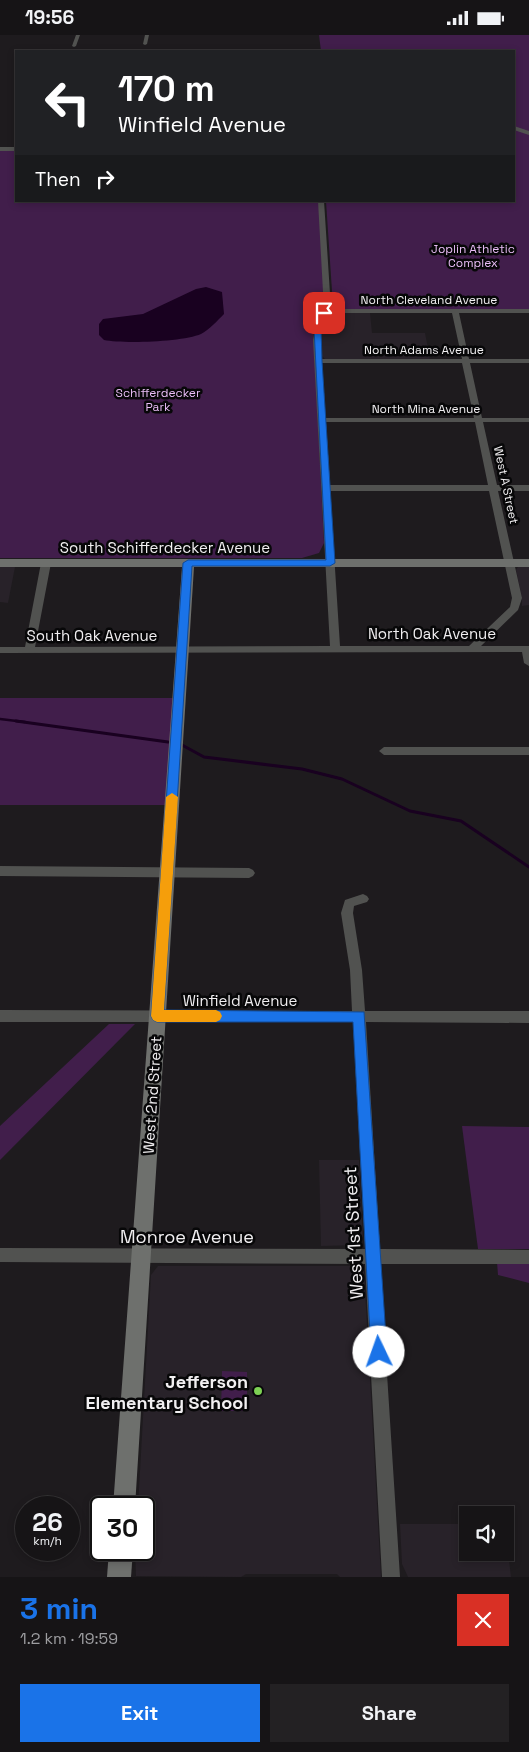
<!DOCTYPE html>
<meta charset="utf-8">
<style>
:root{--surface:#161416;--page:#232123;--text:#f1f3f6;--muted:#9e9ea1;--line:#353335;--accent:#1a73e8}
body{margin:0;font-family:"Space Grotesk",sans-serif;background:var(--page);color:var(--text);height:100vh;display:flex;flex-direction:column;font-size:19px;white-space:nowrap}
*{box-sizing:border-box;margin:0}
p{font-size:16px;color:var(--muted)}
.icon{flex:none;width:28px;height:28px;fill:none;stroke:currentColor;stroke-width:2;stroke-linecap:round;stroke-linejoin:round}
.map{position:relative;height:1542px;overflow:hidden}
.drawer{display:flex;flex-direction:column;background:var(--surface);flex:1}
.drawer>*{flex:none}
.hud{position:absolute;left:15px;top:15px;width:500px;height:152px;border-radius:0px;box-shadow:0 2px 8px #0003,0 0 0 1px var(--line);background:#202124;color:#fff;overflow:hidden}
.controls{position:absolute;left:459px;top:1471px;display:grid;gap:10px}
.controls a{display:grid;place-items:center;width:55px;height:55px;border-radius:0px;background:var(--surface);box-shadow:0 2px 8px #0003,0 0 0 1px var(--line);font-size:25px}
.speed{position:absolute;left:15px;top:1461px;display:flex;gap:10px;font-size:25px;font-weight:700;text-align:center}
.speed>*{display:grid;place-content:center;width:65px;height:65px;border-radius:50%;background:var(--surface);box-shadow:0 2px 8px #0003,0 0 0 1px var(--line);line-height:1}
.speed small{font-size:12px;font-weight:400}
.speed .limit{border:2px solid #111;border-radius:8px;background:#fff;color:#111}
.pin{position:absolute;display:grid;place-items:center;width:42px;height:42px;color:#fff;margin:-21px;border-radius:10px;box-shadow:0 2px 8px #0006}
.me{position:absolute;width:55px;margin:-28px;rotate:357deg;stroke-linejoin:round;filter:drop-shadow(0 0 4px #0008)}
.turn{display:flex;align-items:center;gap:18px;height:105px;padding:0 20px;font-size:22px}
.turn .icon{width:65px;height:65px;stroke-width:2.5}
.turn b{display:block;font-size:35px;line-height:42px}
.then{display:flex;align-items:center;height:48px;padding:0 20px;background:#0003;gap:10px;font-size:19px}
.round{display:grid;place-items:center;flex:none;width:52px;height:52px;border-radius:0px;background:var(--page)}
.overview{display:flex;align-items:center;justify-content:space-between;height:85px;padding:0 20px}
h1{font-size:30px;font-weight:600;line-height:38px;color:var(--accent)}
.cta{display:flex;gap:10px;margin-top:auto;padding:10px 20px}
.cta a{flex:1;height:58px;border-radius:0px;background:var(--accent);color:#fff;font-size:20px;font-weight:600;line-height:58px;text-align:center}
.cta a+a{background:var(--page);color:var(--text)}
.status{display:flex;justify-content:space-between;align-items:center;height:35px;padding:0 25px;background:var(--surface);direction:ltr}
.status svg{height:14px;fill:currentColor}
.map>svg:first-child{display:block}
.built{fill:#282229}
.green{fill:#411e4b}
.water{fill:#190120}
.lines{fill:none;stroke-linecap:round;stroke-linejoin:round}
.stream-far1{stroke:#190120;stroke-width:2.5}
.stream{stroke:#190120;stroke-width:3}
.street{fill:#515250;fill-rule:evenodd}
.secondary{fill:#6e706d;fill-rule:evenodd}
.route{fill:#1a73e8;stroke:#114b97}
.slow{fill:#f59e0b}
.poi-dot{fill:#7dd154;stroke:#070708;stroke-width:2}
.labels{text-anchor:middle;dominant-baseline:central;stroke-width:5;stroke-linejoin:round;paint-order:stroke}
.far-park-label{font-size:12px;fill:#e9bdf6;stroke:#070708}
.far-street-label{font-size:12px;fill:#f1eff1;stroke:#070708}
.street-label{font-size:15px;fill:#f1eff1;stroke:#070708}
.near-street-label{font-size:18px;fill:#f1eff1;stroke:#070708}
.near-poi-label{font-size:18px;font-weight:bold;fill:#f1eff1;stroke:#070708;text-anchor:end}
</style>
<div class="status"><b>19:56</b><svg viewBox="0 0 49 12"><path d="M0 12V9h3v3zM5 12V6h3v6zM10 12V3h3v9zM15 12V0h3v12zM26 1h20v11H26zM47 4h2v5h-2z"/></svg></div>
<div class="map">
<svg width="529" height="1542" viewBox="0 0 529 1542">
<rect width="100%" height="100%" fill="#1e1b1e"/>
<!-- built -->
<g class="built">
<polygon points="336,278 370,278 372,298 425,298 430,324 325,324 322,321 322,290 326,281"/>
<polygon points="529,531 529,570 522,571 522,563 516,535 518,532"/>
<polygon points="0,532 15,532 8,568 0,567"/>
<polygon points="319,1125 359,1125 363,1202 359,1210 321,1211"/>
<polygon points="158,1231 358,1231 364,1236 381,1542 340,1542 337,1539 246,1539 241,1542 136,1541 135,1515 144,1515 144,1472 138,1472 151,1240"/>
<polygon points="400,1489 467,1489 468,1518 505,1518 505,1492 511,1542 408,1542 402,1529"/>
</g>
<!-- green -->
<g class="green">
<polygon points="319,0 529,0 529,274 339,274 333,271 326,166 514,166 514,16 321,16"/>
<polygon points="0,115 16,115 16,166 319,166 324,262 313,292 324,508 319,518 302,523 0,523"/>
<polygon points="0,663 173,663 166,770 0,770"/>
<polygon points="109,989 135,989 0,1125 0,1091"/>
<polygon points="462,1091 529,1092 529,1214 478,1214"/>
<polygon points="497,1227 529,1228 529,1248 498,1240"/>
<polygon points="222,1336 247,1337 247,1376 221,1376"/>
</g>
<!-- water -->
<path class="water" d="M206,252L222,257L224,279C218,285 209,295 201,299C183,307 123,309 104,305L99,300V289L103,284L143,279L196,254Z"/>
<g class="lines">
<!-- stream-far1 -->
<polyline class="stream-far1" points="0,684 25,687"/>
<!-- stream -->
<g class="stream">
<polyline points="16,686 168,707"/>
<polyline points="182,710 204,722 302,734 342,744 410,776 461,786 529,832"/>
</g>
<!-- street -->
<g class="street">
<polygon points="76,0 80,0 76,11 74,12 72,11"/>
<polygon points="145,0 149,0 147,9 145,10 143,9"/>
<polygon points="514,91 529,96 529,100 514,95"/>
<rect x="0" y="112" width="16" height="4"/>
<path d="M318,166H324L331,274H529V278H459L469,324H529V328H470L482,383H529V387H483L497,450H529V456H498L522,563L518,575L481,611H529V631L524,628L522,617L0,618V612H25L41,528L46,525L51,528L35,612L330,611L313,305L316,285L324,275ZM330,278H452L462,324H322C321,309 315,288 330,278ZM322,328H462L474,383H325ZM326,387H475L488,450H330ZM330,456H489L512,563L510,572L469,611H340Z"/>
<polygon points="384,712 529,712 529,720 384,720 379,716"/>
<polygon points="0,831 249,833 253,835 255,838 253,841 249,843 0,841"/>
<polygon points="363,859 367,861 369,864 367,867 354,871 353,878 362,935 365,976 529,976 529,988 366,987 380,1214 529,1215 529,1229 380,1229 400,1542 382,1542 365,1229 0,1227 0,1213 365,1214 353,987 0,987 0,975 352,976 350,935 341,878 345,865"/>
</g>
<!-- secondary -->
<g class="secondary">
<polygon points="0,524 529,524 529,532 194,532 135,1472 113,1472 182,532 0,532"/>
<polygon points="109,1515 133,1515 131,1542 107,1542"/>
</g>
</g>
<!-- route -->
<polygon class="route" points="324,276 328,278 321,293 322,326 335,528 330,531 192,531 164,975 364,977 387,1317 385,1323 379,1325 373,1323 371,1317 353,987 157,987 153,985 151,981 183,528 188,525 326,525 314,293 320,278"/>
<!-- slow -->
<polygon class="slow" points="172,758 178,762 164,975 216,975 220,977 222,981 220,985 216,987 157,987 153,985 151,981 166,762"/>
<!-- markers -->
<circle class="poi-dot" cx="258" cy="1356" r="5"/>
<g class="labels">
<!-- far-park labels -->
<g class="far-park-label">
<text x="473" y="214">Joplin Athletic<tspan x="473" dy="14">Complex</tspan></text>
<text x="158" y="358">Schifferdecker<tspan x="158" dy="14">Park</tspan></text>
</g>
<!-- far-street labels -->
<g class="far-street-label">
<text x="429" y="265">North Cleveland Avenue</text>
<text x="424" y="315">North Adams Avenue</text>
<text x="426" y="374">North Mina Avenue</text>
<text transform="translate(506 450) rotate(78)">West A Street</text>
</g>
<!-- street labels -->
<g class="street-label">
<text x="165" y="512">South Schifferdecker Avenue</text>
<text x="432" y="598">North Oak Avenue</text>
<text x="92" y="600">South Oak Avenue</text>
<text x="240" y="965">Winfield Avenue</text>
<text transform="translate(152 1060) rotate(-86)">West 2nd Street</text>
</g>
<!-- near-street labels -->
<g class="near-street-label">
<text transform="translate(353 1198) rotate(-93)">West 1st Street</text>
<text x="187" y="1201">Monroe Avenue</text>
</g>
<!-- near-poi labels -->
<g class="near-poi-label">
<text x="248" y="1346">Jefferson<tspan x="248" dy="21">Elementary School</tspan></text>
</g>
</g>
</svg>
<div class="controls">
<a><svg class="icon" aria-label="sound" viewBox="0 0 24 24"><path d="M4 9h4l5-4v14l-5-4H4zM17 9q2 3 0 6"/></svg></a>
</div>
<div class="speed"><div>26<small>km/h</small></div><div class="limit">30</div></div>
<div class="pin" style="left:324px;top:278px;background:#d93025"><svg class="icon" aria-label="arrive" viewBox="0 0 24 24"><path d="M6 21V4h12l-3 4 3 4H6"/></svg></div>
<svg class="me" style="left:379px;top:1317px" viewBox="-20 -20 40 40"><circle r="19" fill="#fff"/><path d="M0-13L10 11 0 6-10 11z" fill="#1a73e8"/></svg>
<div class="hud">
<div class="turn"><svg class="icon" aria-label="left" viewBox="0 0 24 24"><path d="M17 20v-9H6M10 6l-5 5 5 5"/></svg><div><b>170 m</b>Winfield Avenue</div></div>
<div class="then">Then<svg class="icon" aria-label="right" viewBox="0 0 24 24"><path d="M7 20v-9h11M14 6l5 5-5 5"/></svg></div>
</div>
</div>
<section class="drawer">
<div class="overview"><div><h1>3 min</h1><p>1.2 km · 19:59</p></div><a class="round" style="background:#d93025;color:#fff"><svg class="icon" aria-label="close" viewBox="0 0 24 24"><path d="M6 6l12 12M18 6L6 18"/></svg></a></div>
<div class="cta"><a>Exit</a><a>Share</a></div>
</section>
